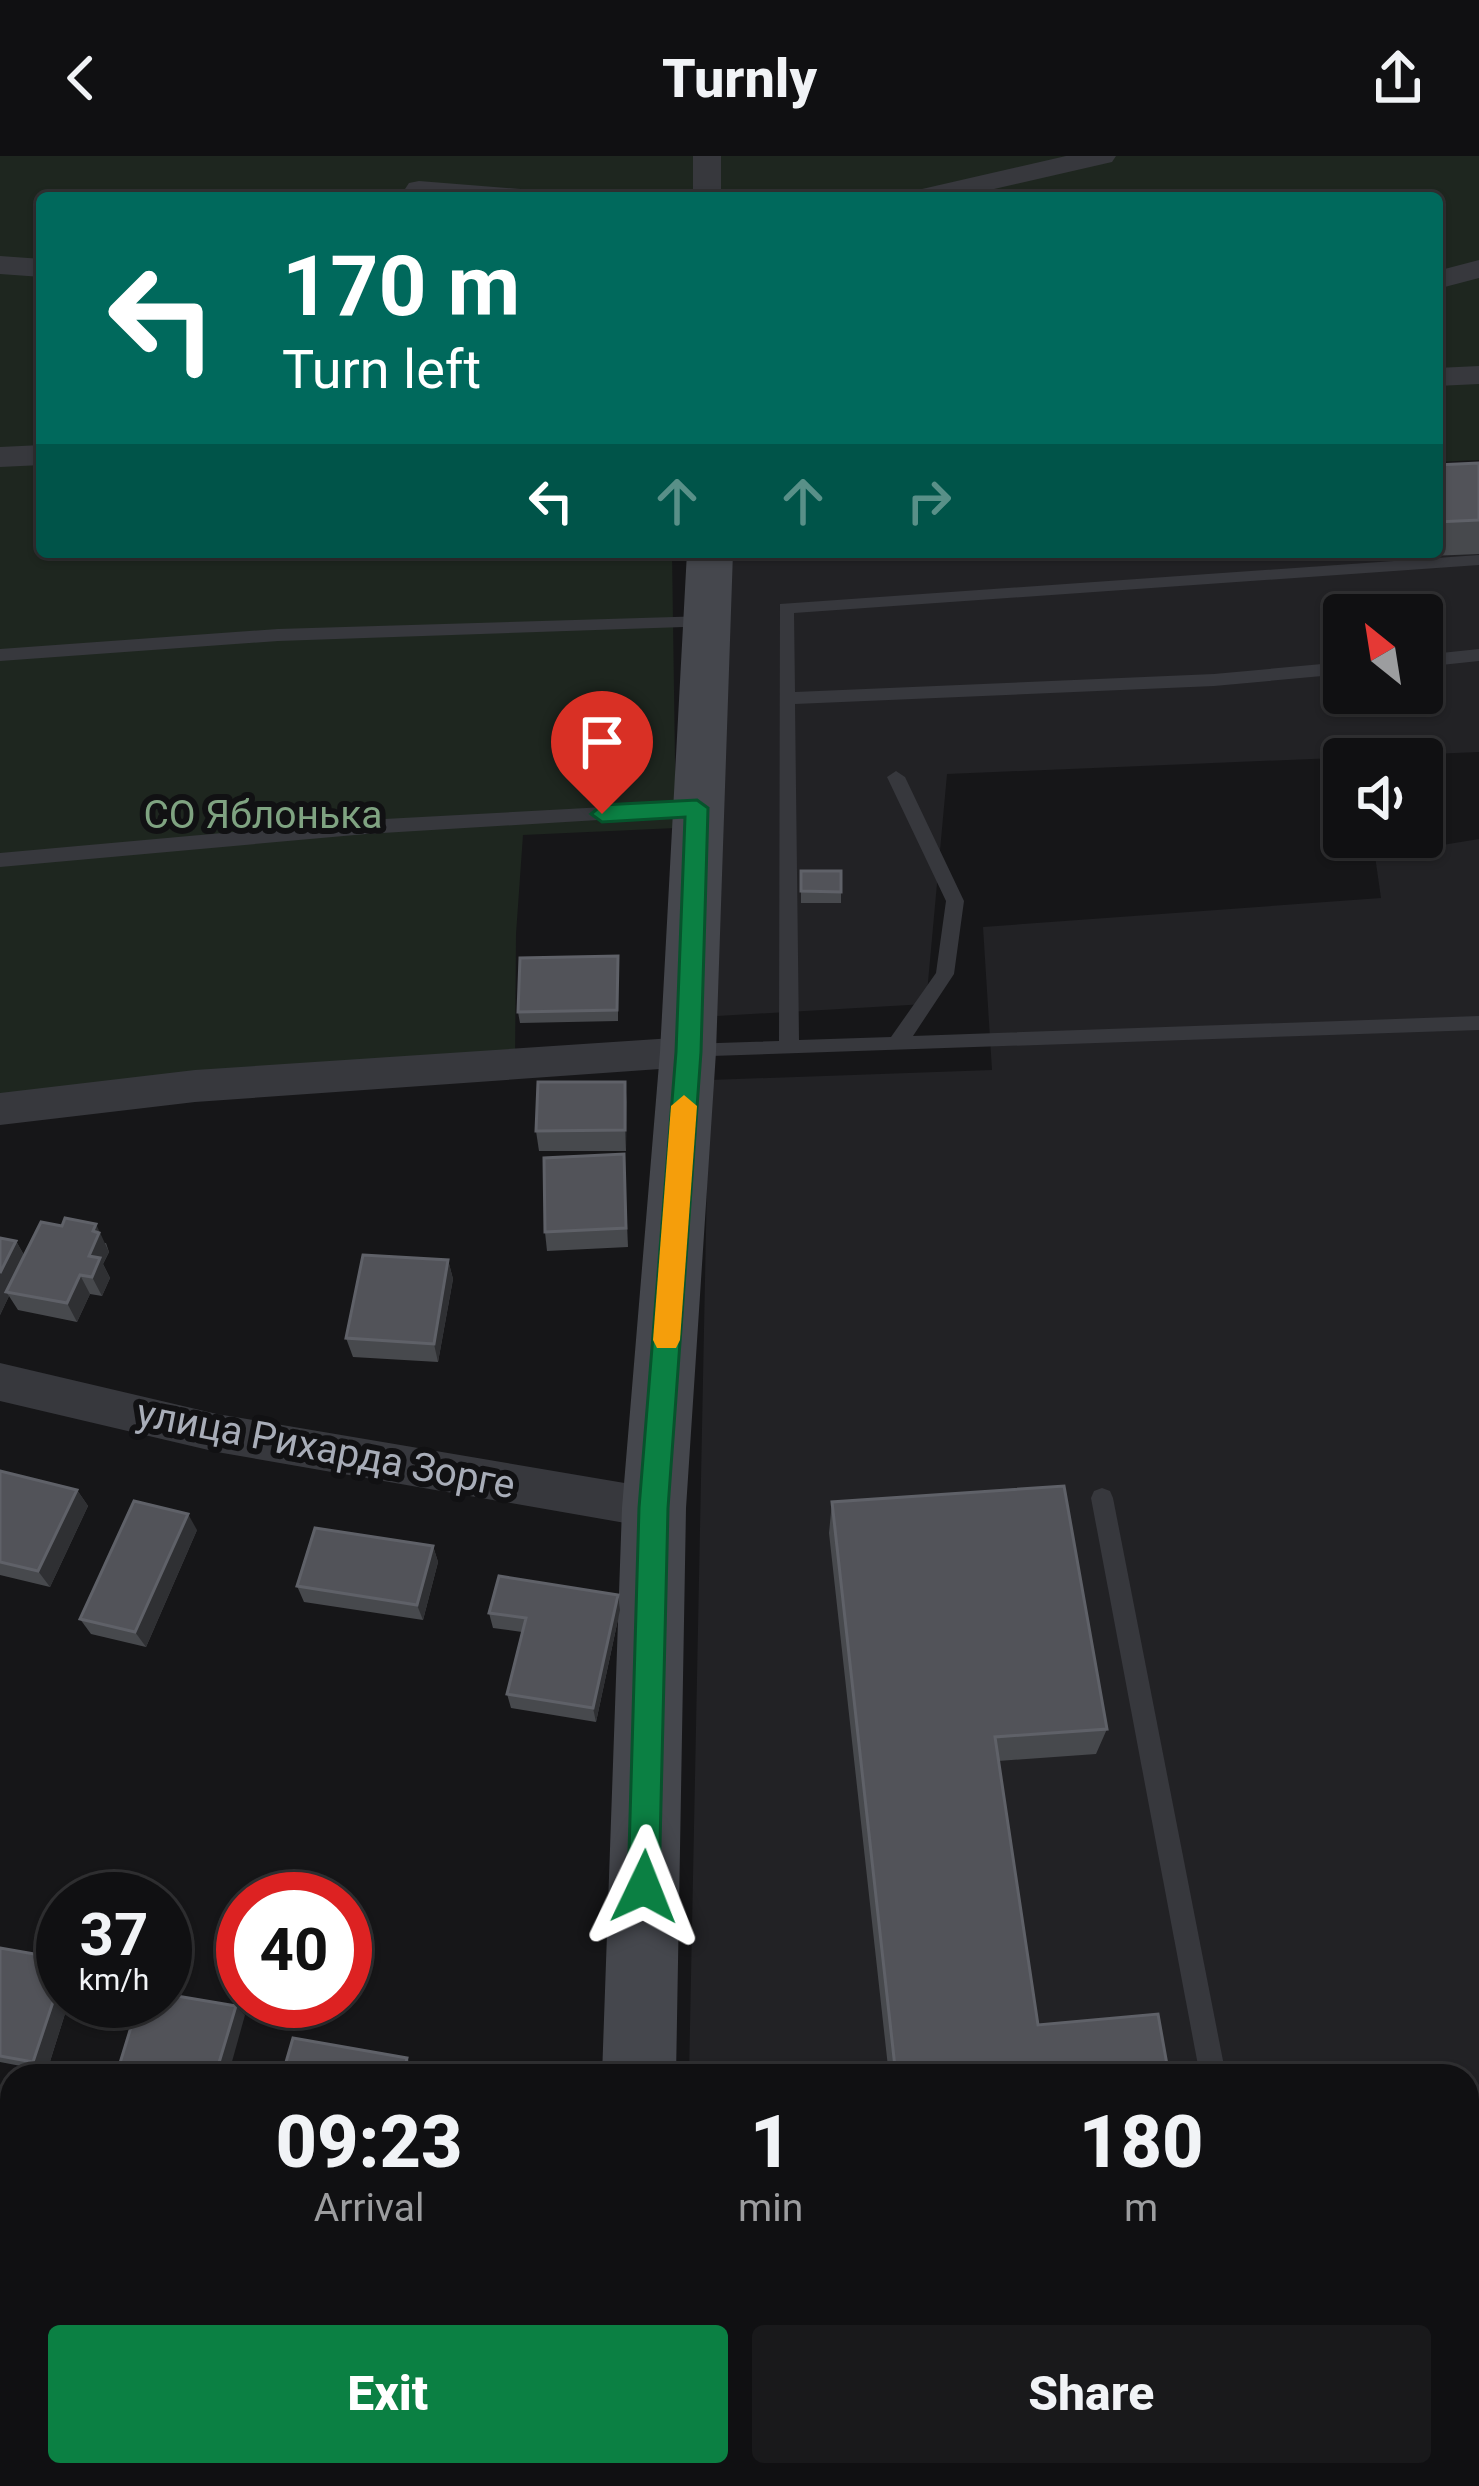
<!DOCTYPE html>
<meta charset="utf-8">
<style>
:root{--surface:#101012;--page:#19191b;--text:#f1f3f6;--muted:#9c9d9f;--line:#303032;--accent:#0b8043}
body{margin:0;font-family:Roboto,sans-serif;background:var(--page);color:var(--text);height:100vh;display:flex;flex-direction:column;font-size:45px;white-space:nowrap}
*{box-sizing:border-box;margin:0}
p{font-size:39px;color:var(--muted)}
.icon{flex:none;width:66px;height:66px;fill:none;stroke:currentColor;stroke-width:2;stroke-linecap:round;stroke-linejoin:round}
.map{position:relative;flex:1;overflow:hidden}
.drawer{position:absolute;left:0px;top:1908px;width:1479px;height:423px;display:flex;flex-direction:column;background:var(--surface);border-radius:36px 36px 0 0;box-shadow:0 3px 9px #0004,0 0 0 3px var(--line)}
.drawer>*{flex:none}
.top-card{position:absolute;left:36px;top:36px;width:1407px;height:366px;border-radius:12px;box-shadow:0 3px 9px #0004,0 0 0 3px var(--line);background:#00695c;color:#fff;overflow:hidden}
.needle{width:78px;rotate:330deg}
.fabs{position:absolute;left:1323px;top:438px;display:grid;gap:24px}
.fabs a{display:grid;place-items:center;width:120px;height:120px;border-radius:12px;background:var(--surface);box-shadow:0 3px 9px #0004,0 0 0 3px var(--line);font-size:60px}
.speed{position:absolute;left:36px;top:1716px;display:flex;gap:24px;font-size:60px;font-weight:700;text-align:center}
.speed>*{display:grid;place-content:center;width:156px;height:156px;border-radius:50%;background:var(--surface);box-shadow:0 3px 9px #0004,0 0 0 3px var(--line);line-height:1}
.speed small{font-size:30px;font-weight:400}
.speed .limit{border:18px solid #d22;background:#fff;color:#111}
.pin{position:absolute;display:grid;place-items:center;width:102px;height:102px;color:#fff;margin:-123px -51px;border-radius:50% 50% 50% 0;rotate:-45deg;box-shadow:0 0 12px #0007}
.pin .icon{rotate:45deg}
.me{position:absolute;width:132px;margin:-66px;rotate:2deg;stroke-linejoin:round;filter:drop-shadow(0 0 9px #0008)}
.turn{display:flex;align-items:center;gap:42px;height:252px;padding:0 48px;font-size:54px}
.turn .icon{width:156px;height:156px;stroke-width:2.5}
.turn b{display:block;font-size:84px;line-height:102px}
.lanes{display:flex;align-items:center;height:114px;padding:0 48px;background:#0003;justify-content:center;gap:60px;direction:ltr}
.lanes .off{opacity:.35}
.eta{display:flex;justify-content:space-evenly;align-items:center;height:204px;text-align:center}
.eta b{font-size:72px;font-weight:800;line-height:84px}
.primary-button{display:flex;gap:24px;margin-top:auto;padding:24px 48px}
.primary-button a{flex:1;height:138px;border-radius:12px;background:var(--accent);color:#fff;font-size:48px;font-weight:800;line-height:138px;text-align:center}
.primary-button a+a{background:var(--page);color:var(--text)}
header{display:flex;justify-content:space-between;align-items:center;height:156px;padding:0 48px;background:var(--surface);font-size:54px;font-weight:800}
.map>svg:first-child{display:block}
.built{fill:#222225;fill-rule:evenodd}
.green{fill:#1e261f}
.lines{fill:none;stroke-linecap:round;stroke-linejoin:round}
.lane{fill:#37383d;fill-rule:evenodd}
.street{fill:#37383d;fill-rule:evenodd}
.secondary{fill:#45474d;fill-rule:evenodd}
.wall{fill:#47494d}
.shaded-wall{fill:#2f3033}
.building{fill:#525359;stroke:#5f6168;stroke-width:3}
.route{fill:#0b8043;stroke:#07532c;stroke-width:3}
.slow{fill:#f59e0b}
.labels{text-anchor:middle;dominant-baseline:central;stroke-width:12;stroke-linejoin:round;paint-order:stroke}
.park-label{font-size:39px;fill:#7fa381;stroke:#111113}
.street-label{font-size:39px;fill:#a8adb8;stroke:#111113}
</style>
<header><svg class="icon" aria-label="back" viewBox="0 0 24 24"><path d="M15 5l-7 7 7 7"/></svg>Turnly<svg class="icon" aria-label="share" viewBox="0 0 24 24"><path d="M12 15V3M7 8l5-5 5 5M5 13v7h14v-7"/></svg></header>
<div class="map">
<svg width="1479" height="2330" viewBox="0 0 1479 2330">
<rect width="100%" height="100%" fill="#161618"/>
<!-- built -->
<g class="built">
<path d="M1479,333V596L947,618L926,848L700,861L718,396H1437ZM1344,459H1422V537H1344Z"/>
<polygon points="1479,683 1479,2330 681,2330 681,2319 1467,2319 1467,1920 689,1920 709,924 992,914 983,771 1381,742 1375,700"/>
</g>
<!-- green -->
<polygon class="green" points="0,0 1479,0 1479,304 1437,306 1437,42 42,42 42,396 672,396 676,672 523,679 516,778 515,910 0,959"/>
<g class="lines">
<!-- lane -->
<g class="lane">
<polygon points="1479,399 1479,409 794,457 795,536 1214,518 1344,506 1344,518 1214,530 795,548 799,884 891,881 936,817 946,745 887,621 896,615 905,621 964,745 954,818 913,880 1479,860 1479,874 681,901 678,896 681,891 688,888 779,885 780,448"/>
<polygon points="707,460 713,462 713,470 278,485 0,505 0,493 278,473"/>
<polygon points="1479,493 1479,505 1422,511 1422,499"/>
<polygon points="697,646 706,652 697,658 366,678 0,711 0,697 366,664"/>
<polygon points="1102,1332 1110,1335 1113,1342 1226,1920 1200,1920 1091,1342 1094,1335"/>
</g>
<!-- street -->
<g class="street">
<rect x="693" y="0" width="28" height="42"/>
<polygon points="1066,0 1116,0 1112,6 955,42 905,42 909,36"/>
<polygon points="419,25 533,34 547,42 409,39 405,33 409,27"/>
<polygon points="0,100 42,103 42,121 0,118"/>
<polygon points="1479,104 1479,122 1437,133 1437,115"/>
<polygon points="1479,210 1479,228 1437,230 1437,212"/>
<polygon points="42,289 42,309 0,311 0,291"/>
<polygon points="688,881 702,885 707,896 702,907 688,911 195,946 0,969 0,937 195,914"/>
<polygon points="0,1207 217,1258 654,1332 670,1338 676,1352 670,1366 654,1372 217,1296 0,1245"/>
<polygon points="0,2010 12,2011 12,2065 0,2064"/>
</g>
<!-- secondary -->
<g class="secondary">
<polygon points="687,396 733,396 716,896 686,1352 676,1920 602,1920 622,1352 660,896"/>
<polygon points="596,2319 676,2319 677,2330 595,2330"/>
</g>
</g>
<!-- wall -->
<g class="wall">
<polygon points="1479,307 1479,398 1332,404 1330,396 1437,396 1437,309"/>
<polygon points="801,715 841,736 841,747 801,747"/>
<polygon points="618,811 618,865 520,867 518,856"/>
<polygon points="625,926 626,995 539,995 536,975"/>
<polygon points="624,998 628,1091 547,1095 545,1076"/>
<polygon points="0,1082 16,1085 24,1099 106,1087 109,1096 103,1108 110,1122 102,1140 90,1138 77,1166 18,1154 9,1140 0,1159"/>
<polygon points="448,1104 453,1123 438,1206 353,1201 346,1182"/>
<polygon points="0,1315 77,1334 88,1350 50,1431 0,1419"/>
<polygon points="832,1346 1107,1573 1096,1598 998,1605 1038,1869 1169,1920 889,1920 829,1377"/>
<polygon points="197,1374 146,1491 91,1478 80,1463"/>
<polygon points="433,1390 438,1406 423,1464 304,1446 297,1430"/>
<polygon points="620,1454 596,1566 511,1552 507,1538 522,1476 493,1472 489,1457"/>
<polygon points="0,1792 63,1845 69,1845 47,1915 0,1906"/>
<polygon points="894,2319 1420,2319 1422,2330 894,2330"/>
</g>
<!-- shaded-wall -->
<g class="shaded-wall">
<polygon points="625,926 627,946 626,995 625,974"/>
<polygon points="96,1068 109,1096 103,1108 110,1122 102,1140 92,1121 89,1100 93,1075"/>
<polygon points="16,1085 27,1105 6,1136 9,1140 0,1159 0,1117"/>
<polygon points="448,1104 453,1123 438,1206 434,1188"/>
<polygon points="80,1119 90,1138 77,1166 67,1147"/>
<polygon points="77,1334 88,1350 50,1431 38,1415"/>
<polygon points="188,1358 197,1374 146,1491 135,1476"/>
<polygon points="433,1390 438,1406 423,1464 417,1449"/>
<polygon points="618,1439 620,1454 596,1566 593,1552"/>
<polygon points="63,1816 63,1845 69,1845 47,1915 33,1906"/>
<polygon points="236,1850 245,1859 228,1920 215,1920"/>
<polygon points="407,1902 413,1911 411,1920 403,1920"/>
<polygon points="63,2319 77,2319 74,2330 60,2330"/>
<polygon points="256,2319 266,2319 263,2330 253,2330"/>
</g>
<!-- building -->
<g class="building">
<polygon points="1479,307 1479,364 1437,366 1437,309"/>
<polygon points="801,715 841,715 841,736 801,735"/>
<polygon points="618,800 617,854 518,856 520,802"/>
<polygon points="538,926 625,926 625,974 536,975"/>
<polygon points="624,998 626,1072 545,1076 544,1002"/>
<polygon points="65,1062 96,1068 93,1075 99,1077 89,1100 100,1102 92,1121 80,1119 67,1147 6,1136 41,1066 62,1070"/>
<polygon points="0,1082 16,1085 0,1117"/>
<polygon points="363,1099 448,1104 434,1188 346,1182"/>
<polygon points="0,1315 77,1334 38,1415 0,1406"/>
<polygon points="1064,1330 1107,1573 995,1581 1038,1869 1158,1858 1169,1920 896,1920 832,1346"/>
<polygon points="134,1345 188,1358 135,1476 80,1463"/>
<polygon points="315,1372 433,1390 417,1449 297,1430"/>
<polygon points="499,1420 618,1439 593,1552 507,1538 526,1462 489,1457"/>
<polygon points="0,1792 63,1803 63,1816 33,1906 0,1900"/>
<polygon points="165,1838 236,1850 215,1920 116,1920 139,1845 165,1845"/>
<polygon points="293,1882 407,1902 403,1920 282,1920"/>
<polygon points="12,2165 12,2319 63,2319 60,2330 0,2330 0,2202"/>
<polygon points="140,2319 256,2319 253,2330 197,2330"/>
<polygon points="900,2319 1420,2319 1422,2330 900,2330"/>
</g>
<!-- route -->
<polygon class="route" points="697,644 708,652 701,896 668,1352 659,1731 655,1742 644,1747 632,1742 628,1731 639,1352 676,896 685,661 602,666 591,658 602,649"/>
<!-- slow -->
<polygon class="slow" points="684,939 697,950 680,1184 676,1192 657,1192 653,1184 671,950"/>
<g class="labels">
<!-- park labels -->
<g class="park-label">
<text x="263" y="659">СО Яблонька</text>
</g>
<!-- street labels -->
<g class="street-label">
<text transform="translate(326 1293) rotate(11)">улица Рихарда Зорге</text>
</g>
</g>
</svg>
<div class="fabs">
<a><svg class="needle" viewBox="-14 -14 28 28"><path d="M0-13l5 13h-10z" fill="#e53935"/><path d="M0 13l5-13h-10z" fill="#9c9d9f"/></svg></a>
<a><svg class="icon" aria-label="sound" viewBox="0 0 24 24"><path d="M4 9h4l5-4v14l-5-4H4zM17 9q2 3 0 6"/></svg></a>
</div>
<div class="speed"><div>37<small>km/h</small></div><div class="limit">40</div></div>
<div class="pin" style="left:602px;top:658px;background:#d93025"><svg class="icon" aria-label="arrive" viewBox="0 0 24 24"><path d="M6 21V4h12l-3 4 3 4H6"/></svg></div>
<svg class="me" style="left:644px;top:1731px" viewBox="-20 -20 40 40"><path d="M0-17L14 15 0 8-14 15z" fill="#0b8043" stroke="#fff" stroke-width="4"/></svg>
<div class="top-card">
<div class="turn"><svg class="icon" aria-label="left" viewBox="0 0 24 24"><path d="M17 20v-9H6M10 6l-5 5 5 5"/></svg><div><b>170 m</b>Turn left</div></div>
<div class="lanes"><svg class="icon" aria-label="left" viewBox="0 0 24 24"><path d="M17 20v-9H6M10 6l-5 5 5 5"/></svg><svg class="icon off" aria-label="ahead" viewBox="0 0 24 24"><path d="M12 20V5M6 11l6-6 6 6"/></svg><svg class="icon off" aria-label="ahead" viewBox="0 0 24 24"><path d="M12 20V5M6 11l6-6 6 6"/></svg><svg class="icon off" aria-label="right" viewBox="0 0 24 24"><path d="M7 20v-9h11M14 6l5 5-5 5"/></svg></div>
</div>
<section class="drawer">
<div class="eta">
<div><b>09:23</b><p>Arrival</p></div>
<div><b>1</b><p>min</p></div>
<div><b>180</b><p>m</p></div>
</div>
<div class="primary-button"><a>Exit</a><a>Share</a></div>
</section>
</div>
